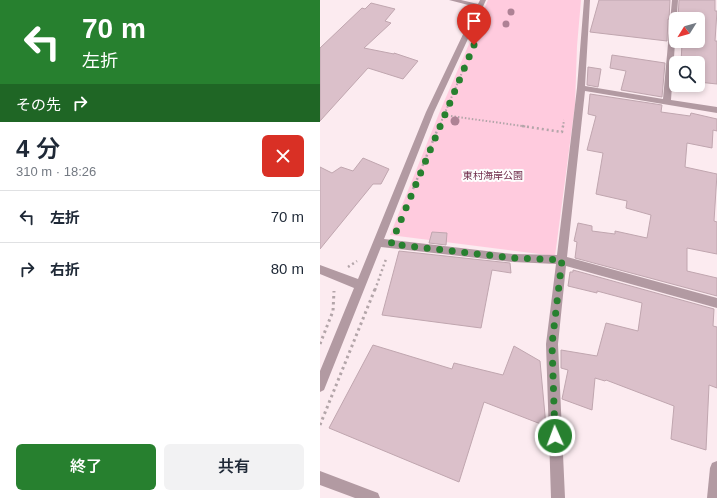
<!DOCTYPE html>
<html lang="ja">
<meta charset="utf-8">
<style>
:root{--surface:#fff;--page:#f2f2f3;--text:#1f2937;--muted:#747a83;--line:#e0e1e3;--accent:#27802f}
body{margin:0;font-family:Helvetica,"Noto Sans JP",sans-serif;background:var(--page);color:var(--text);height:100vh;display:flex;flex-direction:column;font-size:15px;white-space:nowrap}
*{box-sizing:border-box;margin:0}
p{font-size:13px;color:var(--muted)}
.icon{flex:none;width:22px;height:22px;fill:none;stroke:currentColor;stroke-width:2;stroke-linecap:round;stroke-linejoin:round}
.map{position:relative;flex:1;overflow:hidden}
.sheet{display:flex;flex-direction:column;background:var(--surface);width:320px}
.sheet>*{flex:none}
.banner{background:#27802f;color:#fff;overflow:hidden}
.needle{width:26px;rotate:233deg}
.buttons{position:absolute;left:349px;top:12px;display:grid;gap:8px}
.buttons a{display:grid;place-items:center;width:36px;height:36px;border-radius:6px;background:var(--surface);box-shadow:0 2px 6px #0003;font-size:20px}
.pin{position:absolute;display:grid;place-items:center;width:34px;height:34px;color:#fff;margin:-41px -17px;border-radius:50% 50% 50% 0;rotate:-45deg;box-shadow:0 0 4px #0007}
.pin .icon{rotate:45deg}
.me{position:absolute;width:44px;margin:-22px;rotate:358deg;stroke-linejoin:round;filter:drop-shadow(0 0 3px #0008)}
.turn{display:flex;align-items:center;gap:14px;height:84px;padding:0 16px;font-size:18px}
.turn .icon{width:52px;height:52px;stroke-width:2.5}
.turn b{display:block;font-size:28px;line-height:34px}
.then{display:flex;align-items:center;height:38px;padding:0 16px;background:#0003;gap:8px;font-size:15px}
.round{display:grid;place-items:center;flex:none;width:42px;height:42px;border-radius:6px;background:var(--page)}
.overview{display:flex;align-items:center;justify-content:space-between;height:68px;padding:0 16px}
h1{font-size:24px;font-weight:600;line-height:30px}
.primary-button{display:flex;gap:8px;margin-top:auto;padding:8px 16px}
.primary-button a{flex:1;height:46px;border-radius:6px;background:var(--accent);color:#fff;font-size:16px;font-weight:600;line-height:46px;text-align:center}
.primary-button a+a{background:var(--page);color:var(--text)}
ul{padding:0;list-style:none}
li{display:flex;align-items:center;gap:12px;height:52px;padding:0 16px;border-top:1px solid var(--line)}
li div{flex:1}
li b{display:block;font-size:15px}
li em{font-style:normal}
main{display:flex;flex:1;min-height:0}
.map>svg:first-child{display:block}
.green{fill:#ffcbde}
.building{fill:#dbc0ca;stroke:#c0a6af}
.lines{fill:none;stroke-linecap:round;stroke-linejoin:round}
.path-far2{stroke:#b3a5a9;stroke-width:2;stroke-dasharray:1.5 2;stroke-linecap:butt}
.path-far1{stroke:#b3a5a9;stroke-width:2.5;stroke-dasharray:2 3;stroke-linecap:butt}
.path{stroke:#b3a5a9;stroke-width:3;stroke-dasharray:2.5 3.5;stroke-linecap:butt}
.minor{fill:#b29aa2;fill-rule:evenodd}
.tree{fill:#ae8295}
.route{stroke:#27802f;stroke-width:7;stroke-dasharray:0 12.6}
.labels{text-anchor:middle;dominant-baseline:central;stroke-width:4;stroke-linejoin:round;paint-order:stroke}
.park-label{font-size:10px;fill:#6f2d4b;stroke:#fdfdfd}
</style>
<main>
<section class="sheet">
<div class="banner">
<div class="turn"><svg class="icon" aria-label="left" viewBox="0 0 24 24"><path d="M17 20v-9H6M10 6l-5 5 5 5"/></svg><div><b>70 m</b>左折</div></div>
<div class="then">その先<svg class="icon" aria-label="right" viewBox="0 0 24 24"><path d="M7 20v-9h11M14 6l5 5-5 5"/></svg></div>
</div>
<div class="overview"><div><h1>4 分</h1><p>310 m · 18:26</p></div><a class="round" style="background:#d93025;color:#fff"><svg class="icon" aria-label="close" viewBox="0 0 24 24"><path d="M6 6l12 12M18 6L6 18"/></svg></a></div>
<ul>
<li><svg class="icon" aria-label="left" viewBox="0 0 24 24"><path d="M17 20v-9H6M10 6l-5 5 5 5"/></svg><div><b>左折</b></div><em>70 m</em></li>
<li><svg class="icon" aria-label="right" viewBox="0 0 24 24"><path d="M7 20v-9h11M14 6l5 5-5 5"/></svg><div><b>右折</b></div><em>80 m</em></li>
</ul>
<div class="primary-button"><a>終了</a><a>共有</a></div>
</section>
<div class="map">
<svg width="397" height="498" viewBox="0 0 397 498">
<rect width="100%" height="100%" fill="#fcebf0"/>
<!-- green -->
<polygon class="green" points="168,0 261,0 257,46 255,105 235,256 70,235 120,111"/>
<!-- building -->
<g class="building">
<polygon points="279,0 350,0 349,19 348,19 347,41 270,32"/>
<polygon points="359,0 395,0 395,11 397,11 395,41 397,41 397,84 378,82 378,63 361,63 362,43 378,45 378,19 358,19"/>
<polygon points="51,3 75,9 65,21 71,23 44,48 74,54 74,53 98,61 83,79 48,68 0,121 0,48 42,8 45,9"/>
<polygon points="292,55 345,63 342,97 301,90 306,71 290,68"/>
<polygon points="268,67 281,69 278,87 267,85"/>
<polygon points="270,94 342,105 341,112 370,116 371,113 397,119 397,131 393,130 392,148 367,143 365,167 397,174 394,221 397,222 397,254 367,248 367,271 397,278 397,296 255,258 257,242 254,241 258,223 272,226 272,231 295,234 295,231 327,238 331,215 306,208 307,201 276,194 283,153 267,150 276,116 268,114"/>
<polygon points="43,158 69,169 61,184 53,184 0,249 0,167 12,173 21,167 33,171"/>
<polygon points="112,232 127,233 126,245 109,243"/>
<polygon points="79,251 190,263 191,273 172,270 161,328 62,315"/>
<polygon points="253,270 394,309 393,326 397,327 397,388 389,385 386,450 351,439 354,406 286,380 285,381 275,378 272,410 242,399 248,370 241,368 241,350 277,356 286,323 318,331 322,303 277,291 277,293 248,286 250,272 253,272"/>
<polygon points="53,345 132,369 134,363 183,375 194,346 220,361 226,426 164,402 139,482 9,428"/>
</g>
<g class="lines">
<!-- path-far2 -->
<g class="path-far2">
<polyline points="131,116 209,127"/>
<polyline points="119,127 146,63"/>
<polyline points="243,127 244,120"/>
</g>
<!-- path-far1 -->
<g class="path-far1">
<polyline points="202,126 242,132 243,126"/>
<polyline points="93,189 119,126"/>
<polyline points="28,267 37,261"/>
<polyline points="55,290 66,259"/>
</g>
<!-- path -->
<g class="path">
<polyline points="0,344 13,311 14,291"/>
<polyline points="0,425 55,289"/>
</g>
<!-- minor -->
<g class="minor">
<polygon points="129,0 141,0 158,4 160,0 166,0 114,112 64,239 193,254 237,255 257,88 264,0 270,0 265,86 343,99 352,0 358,0 351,100 397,107 397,113 265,91 247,257 397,298 397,308 246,266 238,344 245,498 231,498 226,344 236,264 193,262 61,247 4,390 0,392 0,371 34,288 0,274 0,265 38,279 106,112 156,7"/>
<polygon points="397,461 397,498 387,498 390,468 392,463"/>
<polygon points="0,471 58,493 60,498 35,498 0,485"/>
</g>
</g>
<!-- trees -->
<g class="tree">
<circle cx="191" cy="12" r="3.5"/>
<circle cx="186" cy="24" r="3.5"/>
<circle cx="135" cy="121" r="4.5"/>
</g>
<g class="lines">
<!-- route -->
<polyline class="route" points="154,45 71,244 193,258 242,260 232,344 235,436"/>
</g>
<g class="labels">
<!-- park labels -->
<g class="park-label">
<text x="173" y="175">東村海岸公園</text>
</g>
</g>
</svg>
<div class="buttons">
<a><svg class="needle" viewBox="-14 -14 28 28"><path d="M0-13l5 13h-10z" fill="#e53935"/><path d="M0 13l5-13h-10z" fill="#747a83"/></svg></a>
<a><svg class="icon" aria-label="search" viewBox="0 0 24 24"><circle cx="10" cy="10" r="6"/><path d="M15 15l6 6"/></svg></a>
</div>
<div class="pin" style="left:154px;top:45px;background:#d93025"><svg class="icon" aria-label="arrive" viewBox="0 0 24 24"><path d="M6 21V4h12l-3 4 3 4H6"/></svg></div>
<svg class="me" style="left:235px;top:436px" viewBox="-20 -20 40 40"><circle r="17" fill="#27802f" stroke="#fff" stroke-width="3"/><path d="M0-11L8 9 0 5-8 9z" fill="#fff"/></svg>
</div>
</main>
